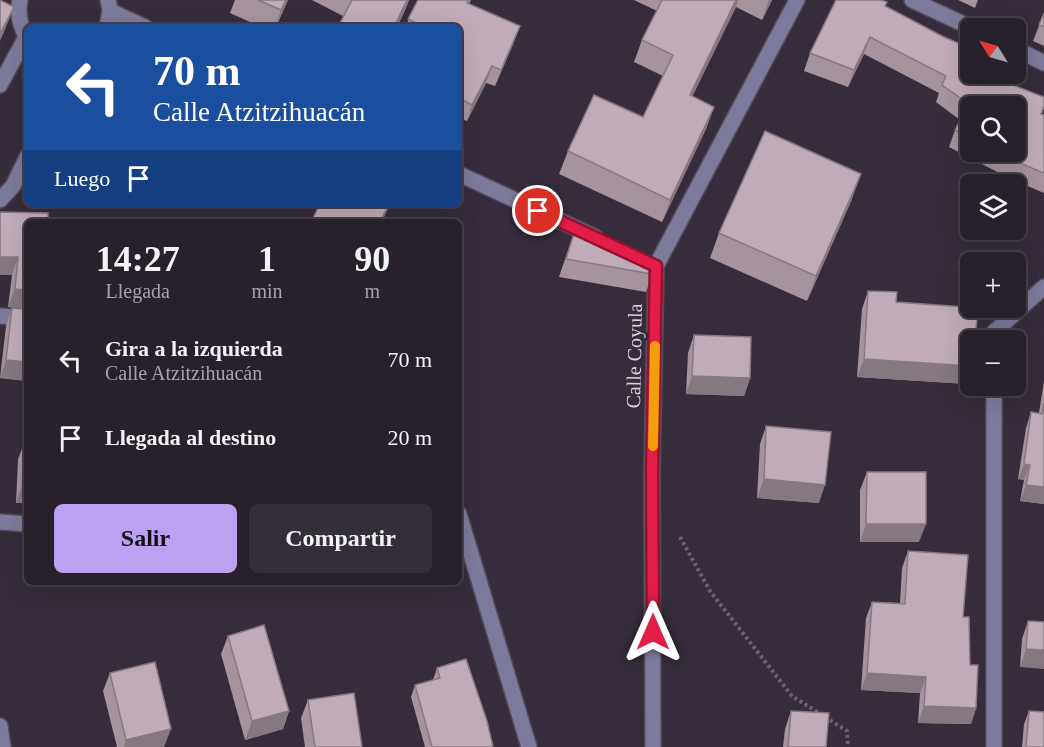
<!DOCTYPE html>
<html lang="es">
<meta charset="utf-8">
<style>
:root{--surface:#28212c;--page:#342e38;--text:#f1f3f6;--muted:#a5a3a9;--line:#443e48;--accent:#bca0f2}
body{margin:0;font-family:Georgia,serif;background:var(--page);color:var(--text);height:100vh;display:flex;flex-direction:column;font-size:22px;white-space:nowrap}
*{box-sizing:border-box;margin:0}
p{font-size:20px;color:var(--muted)}
.icon{flex:none;width:33px;height:33px;fill:none;stroke:currentColor;stroke-width:2;stroke-linecap:round;stroke-linejoin:round}
.map{position:relative;flex:1;overflow:hidden}
.drawer{position:absolute;left:24px;top:219px;width:438px;height:366px;display:flex;flex-direction:column;background:var(--surface);border-radius:9px;box-shadow:0 6px 24px #0002,0 0 0 2px var(--line)}
.drawer>*{flex:none}
.banner{position:absolute;left:24px;top:24px;width:438px;height:183px;border-radius:9px;box-shadow:0 6px 24px #0002,0 0 0 2px var(--line);background:#1a4fa0;color:#fff;overflow:hidden}
.needle{width:39px;rotate:307deg}
.buttons{position:absolute;left:960px;top:18px;display:grid;gap:12px}
.buttons a{display:grid;place-items:center;width:66px;height:66px;border-radius:9px;background:var(--surface);box-shadow:0 6px 24px #0002,0 0 0 2px var(--line);font-size:30px}
.pin{position:absolute;display:grid;place-items:center;width:51px;height:51px;color:#fff;margin:-26px;border:3px solid #fff;border-radius:50%;box-shadow:0 2px 6px #0007}
.me{position:absolute;width:66px;margin:-33px;rotate:0deg;stroke-linejoin:round;filter:drop-shadow(0 0 4px #0008)}
.turn{display:flex;align-items:center;gap:21px;height:126px;padding:0 30px;font-size:27px}
.turn .icon{width:78px;height:78px;stroke-width:2.5}
.turn b{display:block;font-size:42px;line-height:51px}
.then{display:flex;align-items:center;height:57px;padding:0 30px;background:#0003;gap:12px;font-size:22px}
.eta{display:flex;justify-content:space-evenly;align-items:center;height:102px;text-align:center}
.eta b{font-size:36px;font-weight:700;line-height:42px}
.action{display:flex;gap:12px;margin-top:auto;padding:12px 30px}
.action a{flex:1;height:69px;border-radius:9px;background:var(--accent);color:#111;font-size:24px;font-weight:700;line-height:69px;text-align:center}
.action a+a{background:var(--page);color:var(--text)}
ul{padding:0;list-style:none}
li{display:flex;align-items:center;gap:18px;height:78px;padding:0 30px}
li div{flex:1}
li b{display:block;font-size:22px}
li em{font-style:normal}
.map>svg:first-child{display:block}
.lines{fill:none;stroke-linecap:round;stroke-linejoin:round}
.minor-casing{stroke:#544a58;stroke-width:18}
.path{stroke:#6b626f;stroke-width:4;stroke-dasharray:3 3;stroke-linecap:butt}
.minor{stroke:#7d7b9b;stroke-width:15}
.wall{fill:#a5949e;fill-rule:evenodd}
.shaded-wall{fill:#867881}
.building{fill:#c0acb8;stroke:#867881;stroke-width:1.5}
.route-casing{stroke:#92132f;stroke-width:15}
.route{stroke:#e11d48;stroke-width:10}
.slow{stroke:#f59e0b;stroke-width:10}
.labels{text-anchor:middle;dominant-baseline:central;stroke-width:6;stroke-linejoin:round;paint-order:stroke}
.street-label{font-size:20px;fill:#dad4de;stroke:#362c3b}
</style>
<div class="map">
<svg width="1044" height="747" viewBox="0 0 1044 747">
<rect width="100%" height="100%" fill="#362c3b"/>
<g class="lines">
<defs>
<g id="minor">
<path d="M20,0C17,14 20,26 27,38"/>
<polyline points="912,0 972,28"/>
<polyline points="110,11 145,27"/>
<polyline points="107,27 110,11 108,0"/>
<polyline points="1016,49 1044,63"/>
<polyline points="0,85 26,37"/>
<polyline points="459,174 595,237"/>
<polyline points="0,200 13,186 27,157"/>
<polyline points="0,316 27,318"/>
<polyline points="994,340 994,332 1044,287"/>
<polyline points="459,514 529,747"/>
<polyline points="0,522 27,524"/>
<polyline points="0,726 3,747"/>
<polyline points="653,747 652,471 656,266 797,0"/>
<polyline points="994,747 994,386"/>
</g>
</defs>
<!-- minor casing -->
<use href="#minor" class="minor-casing"/>
<!-- path -->
<polyline class="path" points="680,537 710,591 792,696 847,731 848,747"/>
<!-- minor -->
<use href="#minor" class="minor"/>
</g>
<!-- wall -->
<g class="wall">
<polygon points="235,0 288,0 276,27 261,27 230,13"/>
<polygon points="312,0 409,0 406,8 397,27 338,27 343,16"/>
<polygon points="418,0 471,0 469,4 514,42 495,86 486,83 467,121 459,118 459,27 405,27"/>
<polygon points="634,0 772,0 762,20 736,7 692,96 714,107 706,129 662,222 559,174 568,151 643,117 663,76 634,62 642,40 657,11"/>
<polygon points="958,0 978,0 975,8"/>
<path d="M886,6L990,76L1044,107L1042,114L1044,115V193L1009,178L949,147L955,130L960,120L936,102L939,93L864,54L848,87L804,71L810,53ZM970,106L1016,152H970Z"/>
<polygon points="1044,13 1044,46 1033,41"/>
<polygon points="852,199 807,301 710,258 719,233"/>
<polygon points="0,212 27,222 27,381 0,378 6,326 12,308 21,308 8,307 12,275 0,275"/>
<polygon points="576,227 652,274 646,292 559,277"/>
<polygon points="868,291 896,302 970,340 970,375 967,384 857,377 862,309"/>
<polygon points="694,335 750,378 744,396 686,394 688,353"/>
<polygon points="1044,381 1044,504 1020,501 1024,480 1018,479 1026,428 1031,412 1039,413"/>
<polygon points="766,426 819,503 757,498 760,444"/>
<polygon points="25,441 27,441 27,503 16,503 18,459"/>
<polygon points="867,472 919,542 860,542 860,490"/>
<polygon points="908,551 963,617 976,708 971,724 918,723 920,693 861,690 866,618 872,602 900,603 902,568"/>
<polygon points="1028,621 1044,622 1020,667 1022,639"/>
<polygon points="228,636 289,711 283,729 245,740 221,654"/>
<polygon points="437,668 493,747 425,747 411,697 415,685 433,680"/>
<polygon points="110,673 164,747 117,747 103,691"/>
<polygon points="308,700 362,747 305,747 301,718"/>
<polygon points="791,711 826,747 783,747 785,729"/>
<polygon points="1029,711 1044,747 1022,747 1024,724"/>
</g>
<!-- shaded-wall -->
<g class="shaded-wall">
<polygon points="286,0 288,0 275,27 281,10"/>
<polygon points="407,0 409,0 406,8 397,27 394,27"/>
<polygon points="736,0 738,0 736,7 682,118 690,95"/>
<polygon points="769,0 772,0 762,20"/>
<polygon points="14,7 4,32 0,41 0,34"/>
<polygon points="520,26 514,42 495,86 501,70"/>
<polygon points="870,37 864,54 848,87 854,70"/>
<polygon points="492,66 486,83 467,121 472,105"/>
<polygon points="714,107 706,129 662,222 670,200"/>
<polygon points="861,174 852,199 807,301 816,276"/>
<polygon points="389,204 390,204 382,222 380,222"/>
<polygon points="0,257 18,257 12,275 0,275"/>
<polygon points="15,289 27,290 27,309 8,307"/>
<polygon points="864,359 970,366 970,375 967,384 857,377"/>
<polygon points="6,360 27,362 27,381 0,378"/>
<polygon points="692,376 750,378 744,396 686,394"/>
<polygon points="1024,464 1030,465 1024,480 1018,479"/>
<polygon points="764,479 825,485 819,503 757,498"/>
<polygon points="22,485 27,485 27,503 16,503"/>
<polygon points="1026,485 1044,487 1044,504 1020,501"/>
<polygon points="866,524 926,524 919,542 860,542"/>
<polygon points="1026,649 1044,650 1044,669 1020,667"/>
<polygon points="867,673 926,677 920,693 861,690"/>
<polygon points="924,706 976,708 971,724 918,723"/>
<polygon points="289,711 283,729 245,740 252,721"/>
<polygon points="171,729 164,747 124,747 126,740"/>
</g>
<!-- building -->
<g class="building">
<polygon points="0,0 14,7 0,34"/>
<polygon points="258,0 286,0 281,10"/>
<polygon points="352,0 407,0 394,27 338,27"/>
<polygon points="418,0 469,0 467,3 520,26 501,70 492,66 472,105 459,98 459,27 424,27 408,19"/>
<polygon points="662,0 736,0 690,95 714,107 670,200 568,151 594,95 643,117 673,55 642,40"/>
<polygon points="836,0 881,0 887,2 885,6 942,36 970,48 970,74 988,74 987,75 1044,97 1044,106 1041,114 1044,115 1044,173 1015,161 997,152 1016,152 1016,106 970,106 970,138 955,130 969,104 942,85 946,76 870,37 854,70 810,53"/>
<polygon points="1044,13 1044,27 1039,25"/>
<polygon points="765,131 861,174 816,276 719,233"/>
<polygon points="320,204 389,204 380,222 311,222"/>
<polygon points="0,212 48,213 48,222 27,222 27,290 15,289 18,257 0,257"/>
<polygon points="576,227 653,258 652,274 566,259"/>
<polygon points="868,291 897,292 896,302 978,308 975,340 970,340 970,366 864,359"/>
<polygon points="12,308 27,309 27,362 6,360"/>
<polygon points="694,335 751,337 750,378 692,376"/>
<polygon points="1044,403 1044,487 1026,485 1030,465 1024,464 1031,412 1042,414"/>
<polygon points="766,426 831,432 825,485 764,479"/>
<polygon points="25,441 27,441 27,485 22,485"/>
<polygon points="867,472 926,472 926,524 866,524"/>
<polygon points="908,551 968,555 963,617 969,617 970,665 978,665 976,708 924,706 926,677 867,673 872,602 905,604"/>
<polygon points="1028,621 1044,622 1044,650 1026,649"/>
<polygon points="264,625 289,711 252,721 228,636"/>
<polygon points="466,659 487,721 493,747 432,747 415,685 440,678 437,668"/>
<polygon points="155,662 171,729 126,740 110,673"/>
<polygon points="354,693 362,747 315,747 308,700"/>
<polygon points="791,711 829,713 826,747 788,747"/>
<polygon points="1029,711 1044,712 1044,747 1026,747"/>
</g>
<g class="lines">
<defs>
<polyline id="route" points="538,211 656,266 652,471 653,632"/>
</defs>
<!-- route casing -->
<use href="#route" class="route-casing"/>
<!-- route -->
<use href="#route" class="route"/>
<!-- slow -->
<polyline class="slow" points="653,446 655,346"/>
</g>
<g class="labels">
<!-- street labels -->
<g class="street-label">
<text transform="translate(634 356) rotate(-89)">Calle Coyula</text>
</g>
</g>
</svg>
<div class="buttons">
<a><svg class="needle" viewBox="-14 -14 28 28"><path d="M0-13l5 13h-10z" fill="#e53935"/><path d="M0 13l5-13h-10z" fill="#a5a3a9"/></svg></a>
<a><svg class="icon" aria-label="search" viewBox="0 0 24 24"><circle cx="10" cy="10" r="6"/><path d="M15 15l6 6"/></svg></a>
<a><svg class="icon" aria-label="layers" viewBox="0 0 24 24"><path d="M12 4l9 5-9 5-9-5zM3 14l9 5 9-5"/></svg></a>
<a>+</a>
<a>−</a>
</div>
<div class="pin" style="left:538px;top:211px;background:#d93025"><svg class="icon" aria-label="arrive" viewBox="0 0 24 24"><path d="M6 21V4h12l-3 4 3 4H6"/></svg></div>
<svg class="me" style="left:653px;top:632px" viewBox="-20 -20 40 40"><path d="M0-17L14 15 0 8-14 15z" fill="#e11d48" stroke="#fff" stroke-width="4"/></svg>
<div class="banner">
<div class="turn"><svg class="icon" aria-label="left" viewBox="0 0 24 24"><path d="M17 20v-9H6M10 6l-5 5 5 5"/></svg><div><b>70 m</b>Calle Atzitzihuacán</div></div>
<div class="then">Luego<svg class="icon" aria-label="arrive" viewBox="0 0 24 24"><path d="M6 21V4h12l-3 4 3 4H6"/></svg></div>
</div>
<section class="drawer">
<div class="eta">
<div><b>14:27</b><p>Llegada</p></div>
<div><b>1</b><p>min</p></div>
<div><b>90</b><p>m</p></div>
</div>
<ul>
<li><svg class="icon" aria-label="left" viewBox="0 0 24 24"><path d="M17 20v-9H6M10 6l-5 5 5 5"/></svg><div><b>Gira a la izquierda</b><p>Calle Atzitzihuacán</p></div><em>70 m</em></li>
<li><svg class="icon" aria-label="arrive" viewBox="0 0 24 24"><path d="M6 21V4h12l-3 4 3 4H6"/></svg><div><b>Llegada al destino</b></div><em>20 m</em></li>
</ul>
<div class="action"><a>Salir</a><a>Compartir</a></div>
</section>
</div>
